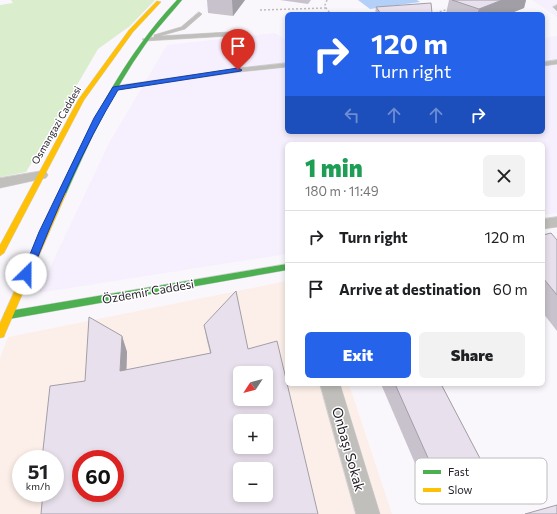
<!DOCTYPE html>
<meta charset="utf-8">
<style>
:root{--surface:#fff;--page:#f2f2f2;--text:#202124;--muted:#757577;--line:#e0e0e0;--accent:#2563eb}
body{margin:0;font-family:Commissioner,sans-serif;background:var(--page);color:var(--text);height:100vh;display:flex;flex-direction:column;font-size:15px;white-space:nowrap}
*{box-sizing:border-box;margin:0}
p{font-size:13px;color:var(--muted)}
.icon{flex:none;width:22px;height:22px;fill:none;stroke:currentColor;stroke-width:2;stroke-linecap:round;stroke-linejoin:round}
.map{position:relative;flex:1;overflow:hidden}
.sheet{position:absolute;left:285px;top:142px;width:260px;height:244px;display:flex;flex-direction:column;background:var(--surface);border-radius:6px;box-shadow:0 2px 6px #0003}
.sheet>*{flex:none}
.hud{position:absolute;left:285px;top:12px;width:260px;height:122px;border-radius:6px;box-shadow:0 2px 6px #0003;background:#2563eb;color:#fff;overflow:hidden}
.needle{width:26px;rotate:234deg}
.fabs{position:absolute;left:233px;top:366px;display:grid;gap:8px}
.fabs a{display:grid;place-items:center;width:40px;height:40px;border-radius:6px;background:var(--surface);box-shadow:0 2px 6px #0003;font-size:20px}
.speed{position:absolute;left:12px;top:450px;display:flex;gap:8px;font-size:20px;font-weight:700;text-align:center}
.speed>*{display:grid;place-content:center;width:52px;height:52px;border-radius:50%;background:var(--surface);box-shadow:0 2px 6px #0003;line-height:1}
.speed small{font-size:10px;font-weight:400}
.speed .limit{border:6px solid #d22;background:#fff;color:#111}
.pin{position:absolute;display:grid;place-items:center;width:34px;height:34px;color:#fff;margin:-41px -17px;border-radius:50% 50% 50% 0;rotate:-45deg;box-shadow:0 0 4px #0007}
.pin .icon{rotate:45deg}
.me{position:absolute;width:44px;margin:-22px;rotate:23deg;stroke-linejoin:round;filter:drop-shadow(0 0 3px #0008)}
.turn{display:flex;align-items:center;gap:14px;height:84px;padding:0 20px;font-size:18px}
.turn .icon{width:52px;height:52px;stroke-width:2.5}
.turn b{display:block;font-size:28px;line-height:34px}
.lanes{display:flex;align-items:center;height:38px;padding:0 20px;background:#0003;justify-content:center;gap:20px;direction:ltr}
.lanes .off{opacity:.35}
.round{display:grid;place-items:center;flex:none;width:42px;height:42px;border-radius:6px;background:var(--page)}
.head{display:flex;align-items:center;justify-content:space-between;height:68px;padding:0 20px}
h1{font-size:24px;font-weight:800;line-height:30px;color:#1e9e55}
.cta{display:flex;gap:8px;margin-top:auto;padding:8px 20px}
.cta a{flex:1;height:46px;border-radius:6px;background:var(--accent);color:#fff;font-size:16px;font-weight:800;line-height:46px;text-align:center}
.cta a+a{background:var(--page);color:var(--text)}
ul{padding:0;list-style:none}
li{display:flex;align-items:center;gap:12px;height:52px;padding:0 20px;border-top:1px solid var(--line)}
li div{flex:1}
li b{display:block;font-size:15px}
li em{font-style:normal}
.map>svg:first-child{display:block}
.commercial{fill:#fcefe9;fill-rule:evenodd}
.built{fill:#f6effd}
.green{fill:#daedcc}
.water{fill:#b2d0f8}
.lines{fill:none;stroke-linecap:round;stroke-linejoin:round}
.lane-casing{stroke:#d3d1d5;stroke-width:1}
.street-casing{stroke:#d3d1d5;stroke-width:1}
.fast-casing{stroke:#d3d1d5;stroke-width:1}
.slow-casing{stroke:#d3d1d5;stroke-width:1}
.path{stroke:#bdbbbb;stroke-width:1.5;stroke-dasharray:2 2;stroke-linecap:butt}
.lane{fill:#c0bfbb;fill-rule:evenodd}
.street{fill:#c0bfbb;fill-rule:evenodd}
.fast{fill:#4caf50;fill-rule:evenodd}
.slow{fill:#ffc107;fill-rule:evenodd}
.wall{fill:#c8c2cc}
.shaded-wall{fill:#a29ea6}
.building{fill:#e8e1ed;stroke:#a29ea6;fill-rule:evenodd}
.route{fill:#2563eb;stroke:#184099}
.labels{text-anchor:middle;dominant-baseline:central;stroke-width:3;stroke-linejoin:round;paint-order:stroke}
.far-street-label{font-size:10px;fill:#231e27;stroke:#fff}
.street-label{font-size:12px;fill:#231e27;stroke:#fff}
.near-street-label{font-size:14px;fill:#231e27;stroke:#fff}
.key{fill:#fff;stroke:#bdbcbe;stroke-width:1}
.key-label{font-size:11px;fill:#231e27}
</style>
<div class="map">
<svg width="557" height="514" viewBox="0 0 557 514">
<rect width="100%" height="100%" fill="#faf7fc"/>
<!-- commercial -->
<path class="commercial" d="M287,281V384H349L392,514H0V358L8,337ZM240,373H266V399H240ZM240,421H266V447H240ZM21,459H55V493H21ZM81,459H115V493H81ZM240,469H266V495H240Z"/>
<!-- built -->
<g class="built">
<polygon points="532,0 557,0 557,17"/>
<polygon points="275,33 287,41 287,132 543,132 543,38 557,36 557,213 543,215 543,144 287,144 287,254 38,293 109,143 167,45"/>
</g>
<!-- green -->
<polygon class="green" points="11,0 155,0 130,26 98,49 26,172 0,177 0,5 13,3"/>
<!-- water -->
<polygon class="water" points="358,0 417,0 420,2 370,9"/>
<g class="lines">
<defs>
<g id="lane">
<polygon points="557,5 557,11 553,7"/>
<polygon points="199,12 202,14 201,15 185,29 160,36 229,32 232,34 229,36 145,41 142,39 154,37 154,35 181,27"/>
<polygon points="557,60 557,64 543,66 543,62"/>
<polygon points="287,63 287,67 239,72 115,90 112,88 115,86 239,68"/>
</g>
<g id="street">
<polygon points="41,171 46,172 48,175 46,178 0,188 0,178"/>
<polygon points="557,217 557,227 543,229 543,219"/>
<polygon points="320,384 340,384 380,514 356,514"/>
</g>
<g id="fast">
<path d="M177,0H182C170,15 156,29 145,45C112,91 89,143 66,194L65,196H59L58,194C91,123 123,57 177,0Z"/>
<polygon points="287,264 287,270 9,319 5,318 4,315 5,312 9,311"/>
</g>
<g id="slow">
<polygon points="157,1 161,2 133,32 84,100 4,253 0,256 0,245 78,100 129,30"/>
<polygon points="59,192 65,192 66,194 5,334 4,337 0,338 0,323"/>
</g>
</defs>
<!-- lane casing -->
<use href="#lane" class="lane-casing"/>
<!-- street casing -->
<use href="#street" class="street-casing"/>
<!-- fast casing -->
<use href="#fast" class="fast-casing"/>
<!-- slow casing -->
<use href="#slow" class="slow-casing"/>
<!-- path -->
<g class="path">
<polyline points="327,0 325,5 327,10 332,14"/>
<polyline points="260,10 326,8"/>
<polyline points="432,14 449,9"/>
</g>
<!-- lane -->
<use href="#lane" class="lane"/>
<!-- street -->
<use href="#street" class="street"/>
<!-- fast -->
<use href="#fast" class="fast"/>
<!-- slow -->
<use href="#slow" class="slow"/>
</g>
<!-- wall -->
<g class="wall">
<polygon points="207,0 245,0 233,16 208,13"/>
<polygon points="280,0 311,0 308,4"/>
<polygon points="449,0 526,0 524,8 509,14 446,14"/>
<polygon points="376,7 432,13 433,14 375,14"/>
<polygon points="543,235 557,240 557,331 543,313"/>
<polygon points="204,325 248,349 287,382 85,381 122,336 127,352 126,370 210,353 207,341"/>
<polygon points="381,384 441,384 484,466 473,484 429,496"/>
</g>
<!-- shaded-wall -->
<g class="shaded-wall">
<polygon points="232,0 245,0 233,16"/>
<polygon points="502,0 526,0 524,8 509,14 477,14 479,9"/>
<polygon points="122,336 127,352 126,387 120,371"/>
<polygon points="484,466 473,484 429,496 437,478"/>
</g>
<!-- building -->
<g class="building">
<polygon points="452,0 502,0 479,9"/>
<polygon points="431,3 432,13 433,14 381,14 376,7"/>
<polygon points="551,233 557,240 557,295 543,278 543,235"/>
<path d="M236,291L248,349L277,341L318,514H41L43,493H55V459H42L50,386L85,381L89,317L122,336L120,371L211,353L204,325ZM240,373H266V399H240ZM240,421H266V447H240ZM81,459H115V493H81ZM240,469H266V495H240Z"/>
<polygon points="395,384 441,384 484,466 437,478"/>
<polygon points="557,505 557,514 525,514"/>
</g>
<!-- route -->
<path class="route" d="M238,68L242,70L241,71L118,90C83,148 56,211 31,274L30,276H23L22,274L39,232L94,118L113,87Z"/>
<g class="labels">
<!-- far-street labels -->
<g class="far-street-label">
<text transform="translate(56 125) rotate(-60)">Osmangazi Caddesi</text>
</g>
<!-- street labels -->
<g class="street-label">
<text transform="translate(148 291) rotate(-10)">Özdemir Caddesi</text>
</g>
<!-- near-street labels -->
<g class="near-street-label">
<text transform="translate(349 449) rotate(74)">Onbaşı Sokak</text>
</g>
</g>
<!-- legend -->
<rect x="415" y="458" width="132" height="46" rx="6" class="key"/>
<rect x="423" y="470" width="18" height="4" fill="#4caf50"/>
<rect x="423" y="488" width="18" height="4" fill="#ffc107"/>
<g class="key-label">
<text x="448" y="476">Fast</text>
<text x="448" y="494">Slow</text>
</g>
</svg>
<div class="fabs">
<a><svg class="needle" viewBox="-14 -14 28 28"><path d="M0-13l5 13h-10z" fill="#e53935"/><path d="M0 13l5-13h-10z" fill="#757577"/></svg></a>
<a>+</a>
<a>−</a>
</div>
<div class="speed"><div>51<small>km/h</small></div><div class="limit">60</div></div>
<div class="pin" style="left:238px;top:70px;background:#d93025"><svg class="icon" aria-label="arrive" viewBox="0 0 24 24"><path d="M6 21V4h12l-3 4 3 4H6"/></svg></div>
<svg class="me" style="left:26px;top:274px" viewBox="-20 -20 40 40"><circle r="19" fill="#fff"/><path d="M0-13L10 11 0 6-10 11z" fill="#2563eb"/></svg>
<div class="hud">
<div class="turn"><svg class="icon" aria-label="right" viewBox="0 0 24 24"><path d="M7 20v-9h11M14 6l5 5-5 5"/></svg><div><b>120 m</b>Turn right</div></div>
<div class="lanes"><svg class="icon off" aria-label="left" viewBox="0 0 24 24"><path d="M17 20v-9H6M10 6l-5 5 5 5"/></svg><svg class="icon off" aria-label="ahead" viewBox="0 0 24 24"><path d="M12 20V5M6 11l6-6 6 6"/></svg><svg class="icon off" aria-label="ahead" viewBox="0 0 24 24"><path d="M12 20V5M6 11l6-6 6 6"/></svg><svg class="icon" aria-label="right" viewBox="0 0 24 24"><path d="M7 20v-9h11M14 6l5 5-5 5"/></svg></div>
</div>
<section class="sheet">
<div class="head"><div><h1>1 min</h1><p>180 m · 11:49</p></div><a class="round"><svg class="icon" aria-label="close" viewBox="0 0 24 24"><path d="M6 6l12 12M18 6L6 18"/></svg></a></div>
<ul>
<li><svg class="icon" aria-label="right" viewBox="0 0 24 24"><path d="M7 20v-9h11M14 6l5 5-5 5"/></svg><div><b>Turn right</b></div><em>120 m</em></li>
<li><svg class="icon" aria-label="arrive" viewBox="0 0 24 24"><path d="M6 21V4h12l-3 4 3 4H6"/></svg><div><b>Arrive at destination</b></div><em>60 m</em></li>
</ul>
<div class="cta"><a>Exit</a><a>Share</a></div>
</section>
</div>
